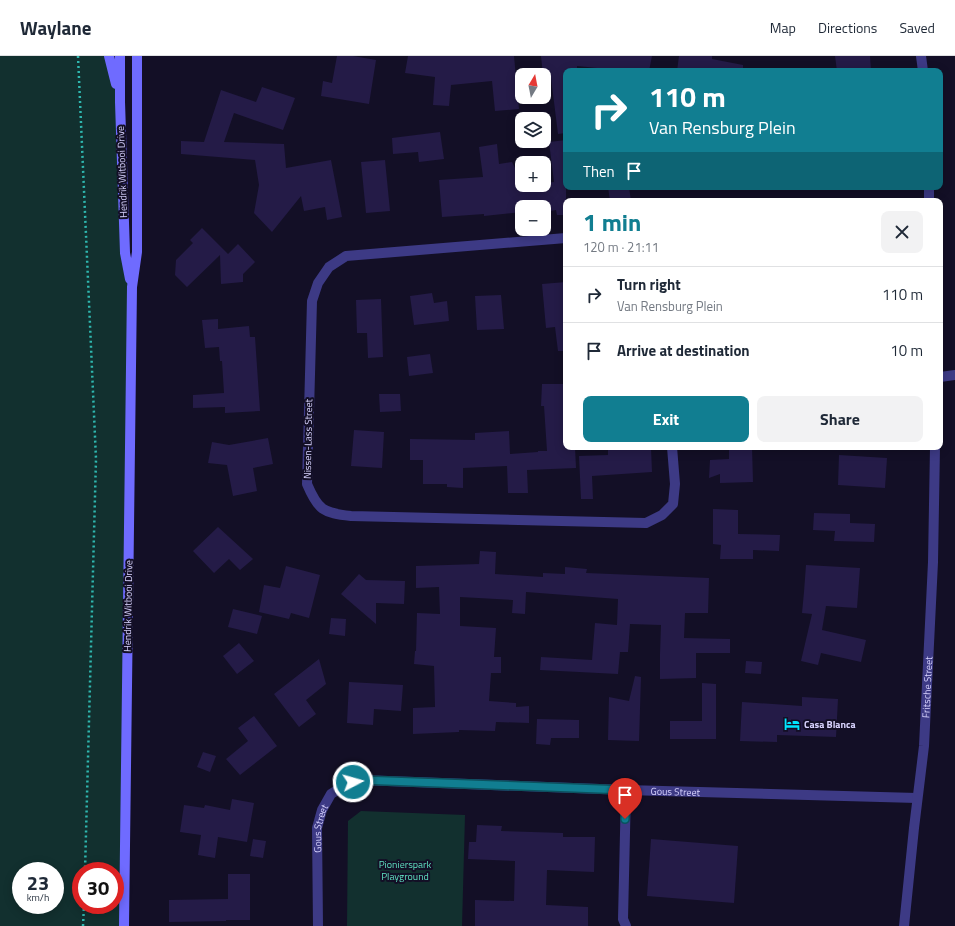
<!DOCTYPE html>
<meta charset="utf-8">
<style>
:root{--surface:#fff;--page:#f2f2f3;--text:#1f2937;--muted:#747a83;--line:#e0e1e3;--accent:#117e91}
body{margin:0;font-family:"Titillium Web",sans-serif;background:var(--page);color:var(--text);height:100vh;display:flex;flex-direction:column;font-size:15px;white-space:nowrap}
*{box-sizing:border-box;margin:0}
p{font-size:13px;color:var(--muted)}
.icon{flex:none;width:22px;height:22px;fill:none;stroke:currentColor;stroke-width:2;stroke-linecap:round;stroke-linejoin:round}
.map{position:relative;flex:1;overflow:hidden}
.details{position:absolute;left:563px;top:142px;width:380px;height:252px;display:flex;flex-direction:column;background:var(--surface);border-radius:8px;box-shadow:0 2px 10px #0003}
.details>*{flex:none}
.guide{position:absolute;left:563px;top:12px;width:380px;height:122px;border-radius:8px;box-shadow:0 2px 10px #0003;background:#117e91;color:#fff;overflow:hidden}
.needle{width:26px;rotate:10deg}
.fabs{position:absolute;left:515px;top:12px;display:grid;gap:8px}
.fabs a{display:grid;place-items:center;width:36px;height:36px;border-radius:8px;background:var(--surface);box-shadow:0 2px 10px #0003;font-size:20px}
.speed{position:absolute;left:12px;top:806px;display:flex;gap:8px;font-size:20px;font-weight:700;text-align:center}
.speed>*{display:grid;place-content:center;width:52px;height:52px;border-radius:50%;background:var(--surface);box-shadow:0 2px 10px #0003;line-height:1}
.speed small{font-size:10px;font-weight:400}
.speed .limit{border:6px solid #d22;background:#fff;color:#111}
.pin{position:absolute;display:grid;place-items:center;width:34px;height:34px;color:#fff;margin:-41px -17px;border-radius:50% 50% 50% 0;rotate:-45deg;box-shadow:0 0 4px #0007}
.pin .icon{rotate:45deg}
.me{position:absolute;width:44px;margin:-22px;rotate:84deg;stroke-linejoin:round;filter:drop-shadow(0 0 3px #0008)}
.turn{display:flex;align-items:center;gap:14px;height:84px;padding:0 20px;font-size:18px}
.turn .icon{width:52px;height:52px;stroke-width:2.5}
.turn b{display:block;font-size:28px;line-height:34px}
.then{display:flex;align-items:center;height:38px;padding:0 20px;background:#0003;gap:8px;font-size:15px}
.round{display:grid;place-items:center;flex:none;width:42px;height:42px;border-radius:8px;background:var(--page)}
.headline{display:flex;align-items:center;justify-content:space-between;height:68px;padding:0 20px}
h1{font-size:24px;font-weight:700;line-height:30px;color:var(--accent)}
.cta{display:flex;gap:8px;margin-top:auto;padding:8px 20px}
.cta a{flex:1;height:46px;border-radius:8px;background:var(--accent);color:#fff;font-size:16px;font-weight:700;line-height:46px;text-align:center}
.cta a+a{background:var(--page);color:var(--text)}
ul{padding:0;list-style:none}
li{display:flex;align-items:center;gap:12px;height:56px;padding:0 20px;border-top:1px solid var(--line)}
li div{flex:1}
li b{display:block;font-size:15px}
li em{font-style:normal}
header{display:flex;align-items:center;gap:24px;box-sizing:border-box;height:56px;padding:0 20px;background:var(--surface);border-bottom:1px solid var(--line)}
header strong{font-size:19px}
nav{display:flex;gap:22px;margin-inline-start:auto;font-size:14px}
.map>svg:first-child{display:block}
.green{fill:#12302f;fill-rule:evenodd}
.building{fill:#241b47}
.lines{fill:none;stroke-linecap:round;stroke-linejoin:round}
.path{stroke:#2fb8b0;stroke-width:2.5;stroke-dasharray:2 3;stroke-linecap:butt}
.service{stroke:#3d3a85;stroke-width:10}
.minor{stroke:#3d3a85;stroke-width:10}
.tertiary{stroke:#3d3a85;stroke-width:10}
.secondary{stroke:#6f6bff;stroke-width:10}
.route-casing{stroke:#0b525e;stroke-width:10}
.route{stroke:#117e91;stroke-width:7}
.labels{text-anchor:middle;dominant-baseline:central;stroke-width:4;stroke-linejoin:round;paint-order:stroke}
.street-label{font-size:10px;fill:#d9d4ff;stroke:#130f26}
.poi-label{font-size:10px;font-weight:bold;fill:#d9d4ff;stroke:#130f26;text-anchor:start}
.park-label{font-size:10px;fill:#5fe0c0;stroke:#130f26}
</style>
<header>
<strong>Waylane</strong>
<nav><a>Map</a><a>Directions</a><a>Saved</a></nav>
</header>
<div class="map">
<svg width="955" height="870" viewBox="0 0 955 870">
<rect width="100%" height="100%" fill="#130f26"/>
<!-- green -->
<g class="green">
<path d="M0,0H109L120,46L132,231L124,870H0ZM21,815H55V849H21ZM81,815H115V849H81Z"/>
<polygon points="361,755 465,759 462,870 347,870 348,765"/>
</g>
<!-- building -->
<g class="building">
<polygon points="337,0 353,0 376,4 369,48 321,40 323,25 332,27"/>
<polygon points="408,0 514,0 519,53 495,55 492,25 451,29 449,50 433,49 435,21 405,17"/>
<polygon points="541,0 652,0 649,15 606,15 607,13 577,10 577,15 566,15 566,77 558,78 551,22 544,23 544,19 543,19"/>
<polygon points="679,0 712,0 712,3 743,9 743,15 677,15"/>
<polygon points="835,0 870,0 871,15 837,15"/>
<polygon points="262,31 295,42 283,74 234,57 224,86 284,88 286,112 331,104 342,161 327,164 325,151 304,155 301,140 272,176 254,157 259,129 255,104 181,98 181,85 204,86 221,34 256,46"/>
<polygon points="440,76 444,103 419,106 418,96 393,98 392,82"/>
<polygon points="566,84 566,159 557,159 556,154 544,156 544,151 522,151 522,156 484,160 484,158 442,161 439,124 483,121 479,91 497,88 499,108 512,106 522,126 522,129 544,129 544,127 554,126 549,86"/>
<polygon points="385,104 390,155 366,157 361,106"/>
<polygon points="608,131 629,131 631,145 610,145"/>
<polygon points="202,172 228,198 238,188 255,206 243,218 243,226 221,228 220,199 187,231 175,219 176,204 193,187 190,184"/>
<polygon points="566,226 566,295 558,295 555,271 546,272 542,228"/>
<polygon points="432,237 434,247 447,245 449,265 414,269 410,240"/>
<polygon points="501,239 504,273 477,274 475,240"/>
<polygon points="381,243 383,301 368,302 367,277 357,277 356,244"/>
<polygon points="218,263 218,273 249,270 250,281 255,281 260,355 225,357 225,351 193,352 193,339 224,337 222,305 220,305 219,291 205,292 202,264"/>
<polygon points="430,298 433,317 409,320 407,301"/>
<polygon points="542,328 565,328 564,371 566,370 566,391 575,391 576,412 527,414 528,437 508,437 507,410 463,412 463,432 447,431 447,428 423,428 423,404 410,404 410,383 475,384 475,377 509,375 510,398 538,396 538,395 547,395 544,350 541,350"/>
<polygon points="379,338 400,338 401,355 380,356"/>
<polygon points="354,374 384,376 382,412 351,410"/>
<polygon points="268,382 273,408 253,412 257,435 233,440 227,409 208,407 212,386 229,389"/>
<polygon points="608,391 622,391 622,394 651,392 652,416 592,420 593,443 581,443 579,400 608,399"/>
<polygon points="729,391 752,391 753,426 720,427 720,418 709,422 710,404 729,403"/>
<polygon points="839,399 887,402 885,432 838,429"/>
<polygon points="713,453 738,454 738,478 780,479 779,495 753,494 753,503 720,503 721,489 713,488"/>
<polygon points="814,457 850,458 850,467 875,468 874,486 834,485 835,475 813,474"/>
<polygon points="218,471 253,503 240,514 229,503 214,517 193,495"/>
<polygon points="480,495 496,496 495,518 543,521 543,517 565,518 565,511 587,513 586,517 709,522 708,557 685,557 684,582 730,583 730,597 696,597 696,622 660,623 660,598 661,569 630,568 628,596 620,596 618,618 540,614 541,601 592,604 595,567 617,569 618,543 526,536 525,558 512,557 513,544 460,541 460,570 496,572 494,601 501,601 501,617 491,617 489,645 516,647 516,651 529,650 529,667 496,666 495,675 459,674 459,676 413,678 413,652 435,651 434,610 414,608 415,595 416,595 417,557 440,558 439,531 416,532 416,510 479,508"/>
<polygon points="806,509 860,512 857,552 826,550 822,574 866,584 861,606 821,597 818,609 801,605 812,558 802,557 804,536"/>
<polygon points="286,510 320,519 309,562 291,557 289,563 259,556 264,529 280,532"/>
<polygon points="359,518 366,524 405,525 404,548 376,547 376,568 341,538"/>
<polygon points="233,553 262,560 257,578 228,571"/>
<polygon points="331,562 346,563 345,580 329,578"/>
<polygon points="239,587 254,605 237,618 223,600"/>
<polygon points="319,603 326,628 306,644 316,658 299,671 274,638"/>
<polygon points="746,605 762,606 761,618 745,617"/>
<polygon points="635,620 641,621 639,685 608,684 609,641 629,645"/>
<polygon points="349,626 403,629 401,655 374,653 373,669 347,667"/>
<polygon points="702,627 716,628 716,683 670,683 670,665 702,665"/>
<polygon points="802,641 838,643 836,681 777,679 777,686 740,685 742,646 802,650"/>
<polygon points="254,660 277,690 240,719 226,703 248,685 238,672"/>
<polygon points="537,663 579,664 579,682 551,682 550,689 536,688"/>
<polygon points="203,696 216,700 210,716 197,711"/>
<polygon points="232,743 254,747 247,786 218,781 215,802 198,799 201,779 180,776 184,749 204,752 205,749 230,754"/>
<polygon points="477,769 502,770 501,775 563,777 563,781 595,781 594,816 547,814 546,849 588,851 588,870 475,870 475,844 514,845 515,805 468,803 469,786 476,786"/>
<polygon points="253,783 266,785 263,802 250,800"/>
<polygon points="651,783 738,790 734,847 647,840"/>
<polygon points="228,818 250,818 250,864 226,864 226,865 169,866 169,844 228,843"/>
</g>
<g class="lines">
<!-- path -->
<g class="path">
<polyline points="78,0 96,403 85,815"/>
<polyline points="83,870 84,849"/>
</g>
<!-- service -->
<polyline class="service" points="626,734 623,863 626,870"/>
<!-- minor -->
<g class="minor">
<path d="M566,182L346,200L329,211L318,227L312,245L307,428C318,454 323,457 351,460L646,467L662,459L673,448L675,428L672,391"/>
<polyline points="940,321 955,319"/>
<path id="s1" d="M318,870L317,772L322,754L331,738L345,729L361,724L626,734L917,742"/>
</g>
<!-- tertiary -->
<g class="tertiary">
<polyline points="921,0 923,15"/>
<polyline points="929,131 929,145"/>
<path id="s2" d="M904,870L914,772L924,690L933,506L935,391"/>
</g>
<!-- secondary -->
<g class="secondary">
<polyline points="109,0 116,28"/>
<polyline points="120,0 120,46 125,197 130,223"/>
<polyline points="124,870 132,231 137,196 137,0"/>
</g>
</g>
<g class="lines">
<defs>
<polyline id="route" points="353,726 361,724 626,734 625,763"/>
</defs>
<!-- route casing -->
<use href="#route" class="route-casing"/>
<!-- route -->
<use href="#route" class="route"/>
</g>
<!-- icons -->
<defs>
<symbol id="hotel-bare" viewBox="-9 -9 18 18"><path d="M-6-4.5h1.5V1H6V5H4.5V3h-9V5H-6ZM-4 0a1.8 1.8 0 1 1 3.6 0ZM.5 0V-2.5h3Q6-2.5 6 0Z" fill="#00e5ff" stroke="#130f26" stroke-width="2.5" paint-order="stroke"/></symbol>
</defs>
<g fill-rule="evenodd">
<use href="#hotel-bare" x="781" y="657" width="22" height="22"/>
</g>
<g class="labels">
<!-- street labels -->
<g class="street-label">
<text transform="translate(122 116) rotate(-92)">Hendrik Witbooi Drive</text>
<text transform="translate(308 383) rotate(-89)">Nissen-Lass Street</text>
<text transform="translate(128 550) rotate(-89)">Hendrik Witbooi Drive</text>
<text stroke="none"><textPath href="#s2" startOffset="240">Fritsche Street</textPath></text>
<text stroke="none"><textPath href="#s1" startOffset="483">Gous Street</textPath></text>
<text stroke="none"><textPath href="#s1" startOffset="98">Gous Street</textPath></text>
</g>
<!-- poi labels -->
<g class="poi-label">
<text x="804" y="668">Casa Blanca</text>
</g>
<!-- park labels -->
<g class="park-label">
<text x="405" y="808">Pionierspark<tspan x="405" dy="12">Playground</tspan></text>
</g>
</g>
</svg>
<div class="fabs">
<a><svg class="needle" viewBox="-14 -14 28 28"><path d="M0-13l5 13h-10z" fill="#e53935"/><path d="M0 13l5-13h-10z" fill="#747a83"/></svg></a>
<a><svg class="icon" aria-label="layers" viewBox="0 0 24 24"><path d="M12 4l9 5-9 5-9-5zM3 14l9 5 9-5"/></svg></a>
<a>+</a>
<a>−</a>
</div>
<div class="speed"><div>23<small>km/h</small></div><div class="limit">30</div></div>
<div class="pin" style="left:625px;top:763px;background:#d93025"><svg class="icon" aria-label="arrive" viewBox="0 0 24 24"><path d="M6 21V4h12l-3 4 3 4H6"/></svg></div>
<svg class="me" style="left:353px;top:726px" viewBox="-20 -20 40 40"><circle r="17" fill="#117e91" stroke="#fff" stroke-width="3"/><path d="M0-11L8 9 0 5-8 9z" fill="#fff"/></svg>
<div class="guide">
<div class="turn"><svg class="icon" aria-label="right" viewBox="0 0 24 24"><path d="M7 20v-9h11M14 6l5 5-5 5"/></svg><div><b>110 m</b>Van Rensburg Plein</div></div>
<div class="then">Then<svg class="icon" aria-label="arrive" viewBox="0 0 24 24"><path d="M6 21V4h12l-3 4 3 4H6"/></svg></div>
</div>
<section class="details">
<div class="headline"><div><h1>1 min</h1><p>120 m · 21:11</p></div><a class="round"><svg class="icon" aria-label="close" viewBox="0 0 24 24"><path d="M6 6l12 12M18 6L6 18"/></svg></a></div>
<ul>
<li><svg class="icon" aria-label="right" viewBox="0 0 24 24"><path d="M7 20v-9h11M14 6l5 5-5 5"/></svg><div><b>Turn right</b><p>Van Rensburg Plein</p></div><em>110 m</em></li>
<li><svg class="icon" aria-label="arrive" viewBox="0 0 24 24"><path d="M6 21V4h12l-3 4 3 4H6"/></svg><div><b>Arrive at destination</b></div><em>10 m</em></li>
</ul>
<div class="cta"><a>Exit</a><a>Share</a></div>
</section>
</div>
